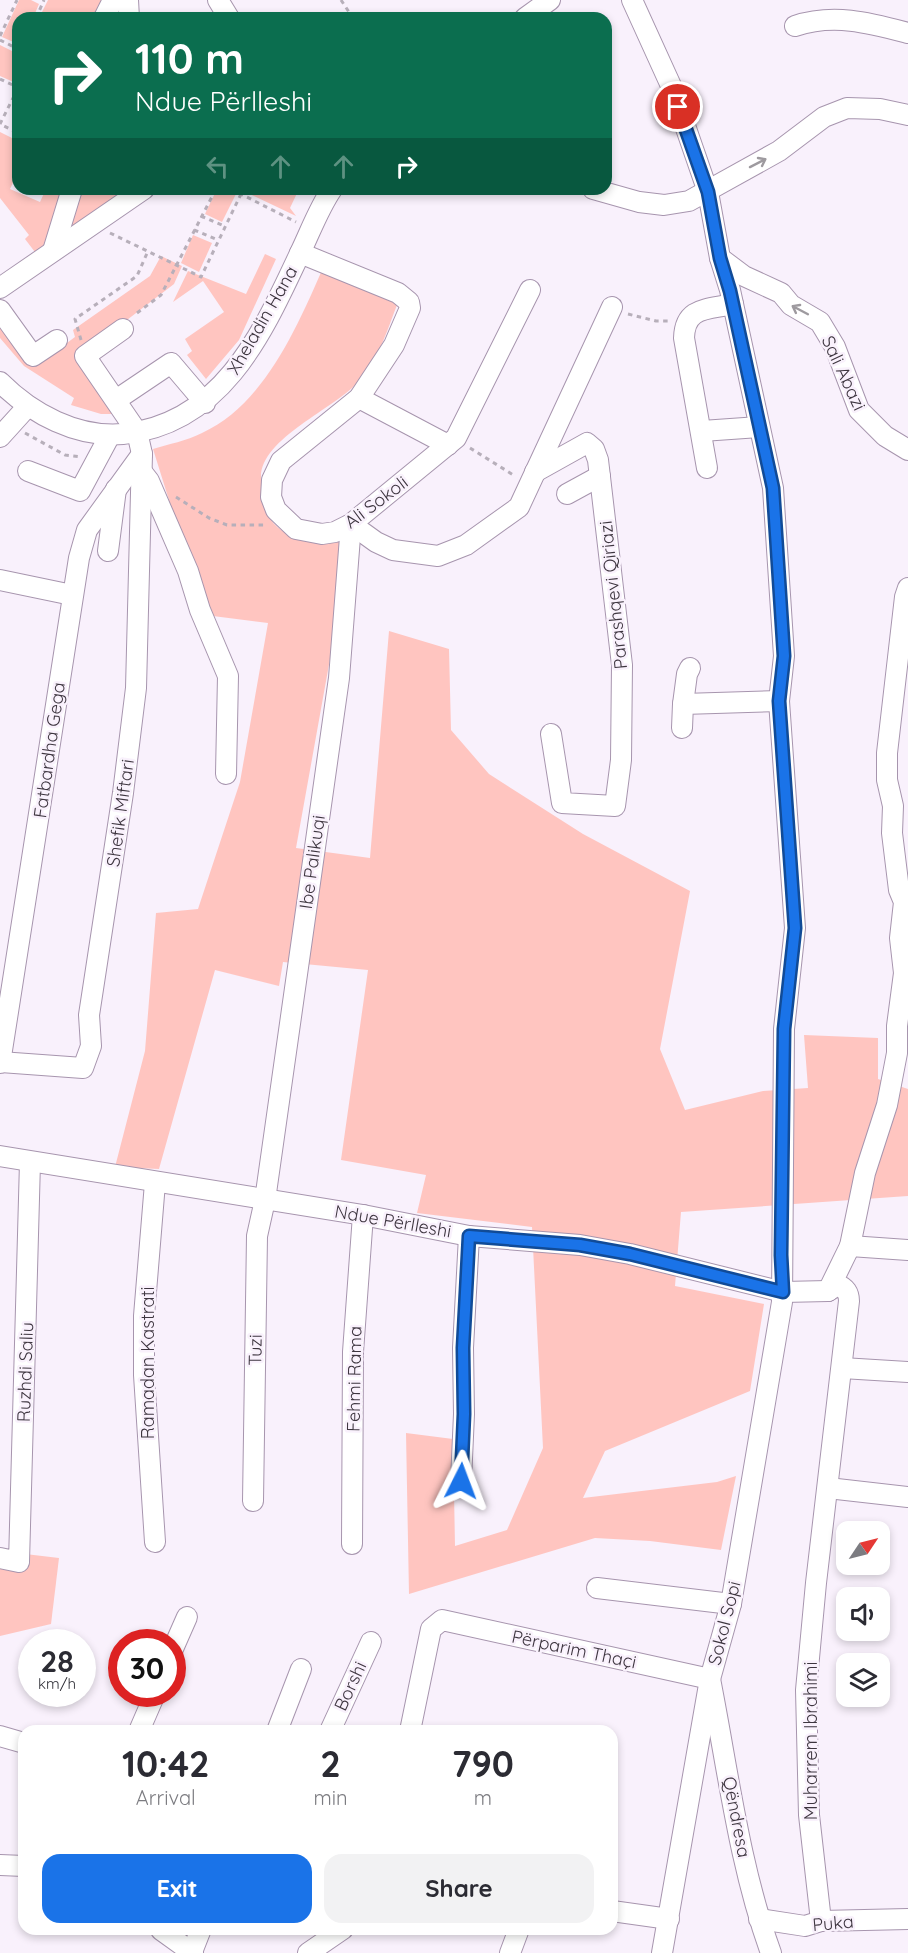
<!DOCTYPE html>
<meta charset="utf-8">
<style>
:root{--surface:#fff;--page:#f2f2f3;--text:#2b2b33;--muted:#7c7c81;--accent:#1a73e8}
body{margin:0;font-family:Quicksand,sans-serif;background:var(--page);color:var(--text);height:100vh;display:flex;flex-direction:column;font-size:22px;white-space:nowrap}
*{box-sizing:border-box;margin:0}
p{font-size:20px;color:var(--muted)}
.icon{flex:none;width:33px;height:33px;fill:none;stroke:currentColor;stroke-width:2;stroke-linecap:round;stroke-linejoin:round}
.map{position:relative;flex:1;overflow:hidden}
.drawer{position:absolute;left:18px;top:1725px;width:600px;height:210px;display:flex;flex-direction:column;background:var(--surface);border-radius:18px;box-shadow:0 3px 9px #0003}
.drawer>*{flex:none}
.top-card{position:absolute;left:12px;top:12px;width:600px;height:183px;border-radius:18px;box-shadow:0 3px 9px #0003;background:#0b6e4f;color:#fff;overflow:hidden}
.needle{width:39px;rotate:55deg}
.controls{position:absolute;left:836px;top:1521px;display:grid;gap:12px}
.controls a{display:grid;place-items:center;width:54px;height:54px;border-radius:12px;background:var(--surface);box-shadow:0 3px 9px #0003;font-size:30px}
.speed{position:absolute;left:18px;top:1629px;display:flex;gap:12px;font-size:30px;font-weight:700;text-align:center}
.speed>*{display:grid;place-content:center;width:78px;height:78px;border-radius:50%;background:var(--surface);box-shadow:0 3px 9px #0003;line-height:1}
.speed small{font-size:15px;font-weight:400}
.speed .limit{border:9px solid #d22;background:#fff;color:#111}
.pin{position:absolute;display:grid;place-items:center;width:51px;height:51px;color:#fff;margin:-26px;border:3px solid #fff;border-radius:50%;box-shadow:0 2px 6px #0007}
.me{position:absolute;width:66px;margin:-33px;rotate:3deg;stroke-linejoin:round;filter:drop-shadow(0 0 4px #0008)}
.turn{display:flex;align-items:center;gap:21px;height:126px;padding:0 24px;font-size:27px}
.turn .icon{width:78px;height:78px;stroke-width:2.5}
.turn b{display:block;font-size:42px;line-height:51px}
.lanes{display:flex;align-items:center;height:57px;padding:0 24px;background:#0003;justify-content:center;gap:30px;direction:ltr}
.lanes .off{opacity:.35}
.eta{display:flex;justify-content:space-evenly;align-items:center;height:102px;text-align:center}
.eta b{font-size:36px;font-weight:800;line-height:42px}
.cta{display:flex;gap:12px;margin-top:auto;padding:12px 24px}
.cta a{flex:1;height:69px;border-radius:18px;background:var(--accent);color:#fff;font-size:24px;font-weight:800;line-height:69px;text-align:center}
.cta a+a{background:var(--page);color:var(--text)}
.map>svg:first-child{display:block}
.green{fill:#ffc5c0}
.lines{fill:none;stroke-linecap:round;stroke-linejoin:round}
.minor-casing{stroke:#a795ae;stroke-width:22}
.path{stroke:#b7afba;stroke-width:3;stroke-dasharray:4.5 4.5;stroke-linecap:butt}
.minor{stroke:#fff;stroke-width:20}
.oneway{stroke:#9e9a9f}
.route-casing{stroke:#114b97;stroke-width:15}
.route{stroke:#1a73e8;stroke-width:10}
.labels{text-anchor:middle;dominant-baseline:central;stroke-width:5;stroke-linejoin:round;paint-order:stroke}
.street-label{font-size:18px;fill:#3d353f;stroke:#f9f1fc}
</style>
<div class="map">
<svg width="908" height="1953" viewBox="0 0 908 1953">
<rect width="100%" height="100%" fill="#f9f1fc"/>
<!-- green -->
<g class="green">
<polygon points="19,0 31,0 39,4 33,18 18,18 18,44 2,37"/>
<polygon points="48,0 107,0 99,18 39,18"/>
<polygon points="0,45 18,54 18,84 0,76"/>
<polygon points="0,132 18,141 18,172 10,189 40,202 46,189 67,189 53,244 38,256 25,239 29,235 0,198"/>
<polygon points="79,189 125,189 133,193 66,237"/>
<polygon points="217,189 226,189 236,194 222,222 205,214"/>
<polygon points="239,189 299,189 290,208 296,216"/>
<polygon points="193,235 212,243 199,272 181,263"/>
<polygon points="265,254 276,259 239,340 206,379 187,355 192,351 185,339 224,312 203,281 173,302 188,271 246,294"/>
<polygon points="161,256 182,266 174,284 89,349 128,414 101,414 71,405 74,398 24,366 0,338 0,310 40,363 75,337 73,330 150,276"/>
<path d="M323,268L400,297C389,325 380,357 360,380C335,409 261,438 261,477C261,486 263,495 265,504C271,542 315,540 344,542L335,631L296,848L370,858L389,631L449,649L451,730L489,774L583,834L690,891L660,1049L685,1110L763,1091L808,1088L804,1035L878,1038V1079L908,1089V1196L681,1212L675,1286L764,1304L750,1391L605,1451L583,1498L717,1482L736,1476L721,1550L650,1541L595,1538L409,1594L406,1433L453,1439L455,1546L507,1530L543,1448L532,1227L417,1213L426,1175L341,1160L368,970L283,962L279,986L215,970L159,1169L115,1167L145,1051L156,913L198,909L240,782L268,623L205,615L153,449C169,444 186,441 202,433C264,405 297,327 323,268Z"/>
<polygon points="0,1551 59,1558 51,1624 0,1636"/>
</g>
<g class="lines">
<defs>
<g id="minor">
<polyline points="128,0 129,18"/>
<polyline points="218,0 229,18"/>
<polyline points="632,0 672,88 708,192 720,258 730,290 773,488 784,656 779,701 795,928 784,1029 782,1302 731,1604 710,1679 662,1953"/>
<polyline points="104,18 113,0"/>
<polyline points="525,18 550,0"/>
<path d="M795,26C834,13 870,23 908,33"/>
<polyline points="593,189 639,202 664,205 689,201 779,151 824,117 847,108 880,109 908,115"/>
<polyline points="53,251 72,189"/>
<polyline points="300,253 398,293 409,302 410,308 394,345 359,398 281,461 272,480 271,497 276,510 296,529 322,534 335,532 351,524 456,438 530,290"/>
<polyline points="720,258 744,276 781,293 791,305 820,322 835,347 859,410 885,436 908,450"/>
<polyline points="0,288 144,189"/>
<polyline points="0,310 33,356 57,340"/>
<path d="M0,382C32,414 77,438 123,434C223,424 263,332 301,251C311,230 319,208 332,189"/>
<polyline points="359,398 448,445"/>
<polyline points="116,400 171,363 205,403"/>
<polyline points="702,431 759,427"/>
<polyline points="0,437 28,406"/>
<path d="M707,468L684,338C685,306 708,310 733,304"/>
<polyline points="28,471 80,491 110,435"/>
<polyline points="142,472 149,481 188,571 200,610 228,676 226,774"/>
<polyline points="535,472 587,443 594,449 598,460 622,665 621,760 615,806 562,803 551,734"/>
<polyline points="567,494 600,476"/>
<polyline points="351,524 376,542 393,550 438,556 466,545 519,507 612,307"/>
<polyline points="108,551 116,489"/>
<polyline points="0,580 72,595"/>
<polyline points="683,704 687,674 690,668"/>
<polyline points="682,728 683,704 779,701"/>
<polyline points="0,1062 83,1068 91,1046 89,1015 123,793 136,688 142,454 137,432 85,356 123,329"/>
<polyline points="0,1063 79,558 87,530 142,454"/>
<polyline points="0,1156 363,1215 469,1236 580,1245 630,1254 783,1292 828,1291"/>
<polyline points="155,1183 144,1316 144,1375 155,1542"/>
<polyline points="850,1246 908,1250"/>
<polyline points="828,1291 850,1246 865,1173 887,1105 897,1053 897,1026 904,973 900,938 904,902 899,890 892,833 893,806 887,780 887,753 905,597 908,588"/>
<polyline points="842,1368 908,1372"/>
<polyline points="461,1481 464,1414 463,1348 469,1236"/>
<polyline points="828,1488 908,1497"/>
<polyline points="253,1501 257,1236 265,1200 339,678 351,524"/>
<polyline points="352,1544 353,1352 363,1215"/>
<polyline points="0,1558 19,1562 30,1162"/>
<polyline points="597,1588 731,1604"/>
<polyline points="172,1651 187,1617"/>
<polyline points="139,1731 155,1694"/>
<polyline points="277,1731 301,1669"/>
<polyline points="330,1731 371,1642"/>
<path d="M410,1731L431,1629L442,1620L710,1679C728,1770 739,1865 771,1953"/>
<polyline points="0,1736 24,1743"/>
<polyline points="0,1865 24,1866"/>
<polyline points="612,1911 669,1919"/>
<polyline points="759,1919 805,1926 821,1921 908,1919"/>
<path d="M821,1921L809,1815L806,1690L816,1583L849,1301C849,1293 845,1287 838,1285L828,1291"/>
<polyline points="161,1930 193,1953"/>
<polyline points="192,1952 201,1929"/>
<polyline points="308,1953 343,1929"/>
<polyline points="510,1953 519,1929"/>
</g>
</defs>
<!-- minor casing -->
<use href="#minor" class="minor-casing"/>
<!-- path -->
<g class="path">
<polyline points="341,0 353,18"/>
<polyline points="36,18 44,0"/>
<polyline points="0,36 17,0"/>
<polyline points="0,40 18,49"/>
<polyline points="0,79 17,87"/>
<polyline points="18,88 0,124 18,133"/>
<polyline points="231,189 296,222"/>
<polyline points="201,216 224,226"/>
<polyline points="194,230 218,240"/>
<polyline points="110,233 201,277 241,194"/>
<polyline points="137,313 161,295 216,189"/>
<polyline points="628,314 656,321 671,321"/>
<polyline points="81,340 75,319 137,276 148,251"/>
<polyline points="25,433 65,455 81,457"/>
<polyline points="470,448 515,476"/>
<polyline points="176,497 209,518 227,525 267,525"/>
</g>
<!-- minor -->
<use href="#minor" class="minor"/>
</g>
<!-- one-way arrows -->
<defs><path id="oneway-shaft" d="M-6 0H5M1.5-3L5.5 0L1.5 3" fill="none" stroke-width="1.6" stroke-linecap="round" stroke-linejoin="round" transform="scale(1.5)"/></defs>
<g class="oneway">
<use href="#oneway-shaft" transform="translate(758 163) rotate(-27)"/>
<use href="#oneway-shaft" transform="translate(800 310) rotate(-152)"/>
</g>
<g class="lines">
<defs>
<polyline id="route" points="461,1481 464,1414 463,1348 469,1236 580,1245 630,1254 783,1292 781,1255 784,1029 795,928 779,701 784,656 773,488 730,291 720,258 708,192 678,107"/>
</defs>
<!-- route casing -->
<use href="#route" class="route-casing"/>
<!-- route -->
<use href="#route" class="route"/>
</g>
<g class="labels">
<!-- street labels -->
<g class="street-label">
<text transform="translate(262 320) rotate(-60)">Xheladin Hana</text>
<text transform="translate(844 373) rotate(65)">Sali Abazi</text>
<text transform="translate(376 502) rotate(-37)">Ali Sokoli</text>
<text transform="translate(613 595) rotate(-96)">Parashqevi Qiriazi</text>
<text transform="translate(49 750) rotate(-82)">Fatbardha Gega</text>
<text transform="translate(120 813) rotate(-82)">Shefik Miftari</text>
<text transform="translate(312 862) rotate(-82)">Ibe Palikuqi</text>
<text transform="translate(393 1221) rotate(10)">Ndue Përlleshi</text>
<text transform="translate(255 1350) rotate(-89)">Tuzi</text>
<text transform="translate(147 1363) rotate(-90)">Ramadan Kastrati</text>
<text transform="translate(25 1372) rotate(-88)">Ruzhdi Saliu</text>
<text transform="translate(354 1379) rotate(-89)">Fehmi Rama</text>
<text transform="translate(724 1623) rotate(-76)">Sokol Sopi</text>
<text transform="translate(574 1649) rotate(12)">Përparim Thaçi</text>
<text transform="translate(350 1686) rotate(-65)">Borshi</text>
<text transform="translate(810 1741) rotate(-90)">Muharrem Ibrahimi</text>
<text transform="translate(737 1817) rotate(79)">Qëndresa</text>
<text transform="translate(833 1923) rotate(-5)">Puka</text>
</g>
</g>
</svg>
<div class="controls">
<a><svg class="needle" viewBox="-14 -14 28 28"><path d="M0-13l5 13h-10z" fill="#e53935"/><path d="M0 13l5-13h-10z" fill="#7c7c81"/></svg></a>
<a><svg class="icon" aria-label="sound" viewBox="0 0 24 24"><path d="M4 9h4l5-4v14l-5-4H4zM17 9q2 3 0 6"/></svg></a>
<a><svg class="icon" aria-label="layers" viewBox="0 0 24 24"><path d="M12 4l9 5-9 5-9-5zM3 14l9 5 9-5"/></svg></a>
</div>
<div class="speed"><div>28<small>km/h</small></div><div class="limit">30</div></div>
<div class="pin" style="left:678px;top:107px;background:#d93025"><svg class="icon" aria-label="arrive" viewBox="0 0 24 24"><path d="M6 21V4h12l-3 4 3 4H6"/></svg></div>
<svg class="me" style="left:461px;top:1481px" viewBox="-20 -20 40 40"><path d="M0-17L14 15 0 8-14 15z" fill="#1a73e8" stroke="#fff" stroke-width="4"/></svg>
<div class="top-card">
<div class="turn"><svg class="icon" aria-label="right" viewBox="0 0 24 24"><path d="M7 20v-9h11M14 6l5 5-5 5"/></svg><div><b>110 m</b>Ndue Përlleshi</div></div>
<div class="lanes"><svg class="icon off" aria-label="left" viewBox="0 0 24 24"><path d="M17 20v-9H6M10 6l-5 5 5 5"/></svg><svg class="icon off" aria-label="ahead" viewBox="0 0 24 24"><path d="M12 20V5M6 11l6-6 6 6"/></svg><svg class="icon off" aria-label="ahead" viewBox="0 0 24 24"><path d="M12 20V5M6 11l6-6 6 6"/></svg><svg class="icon" aria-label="right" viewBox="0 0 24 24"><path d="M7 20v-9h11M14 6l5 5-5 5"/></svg></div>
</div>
<section class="drawer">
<div class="eta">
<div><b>10:42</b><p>Arrival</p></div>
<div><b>2</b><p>min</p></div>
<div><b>790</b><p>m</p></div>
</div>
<div class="cta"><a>Exit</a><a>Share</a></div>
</section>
</div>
